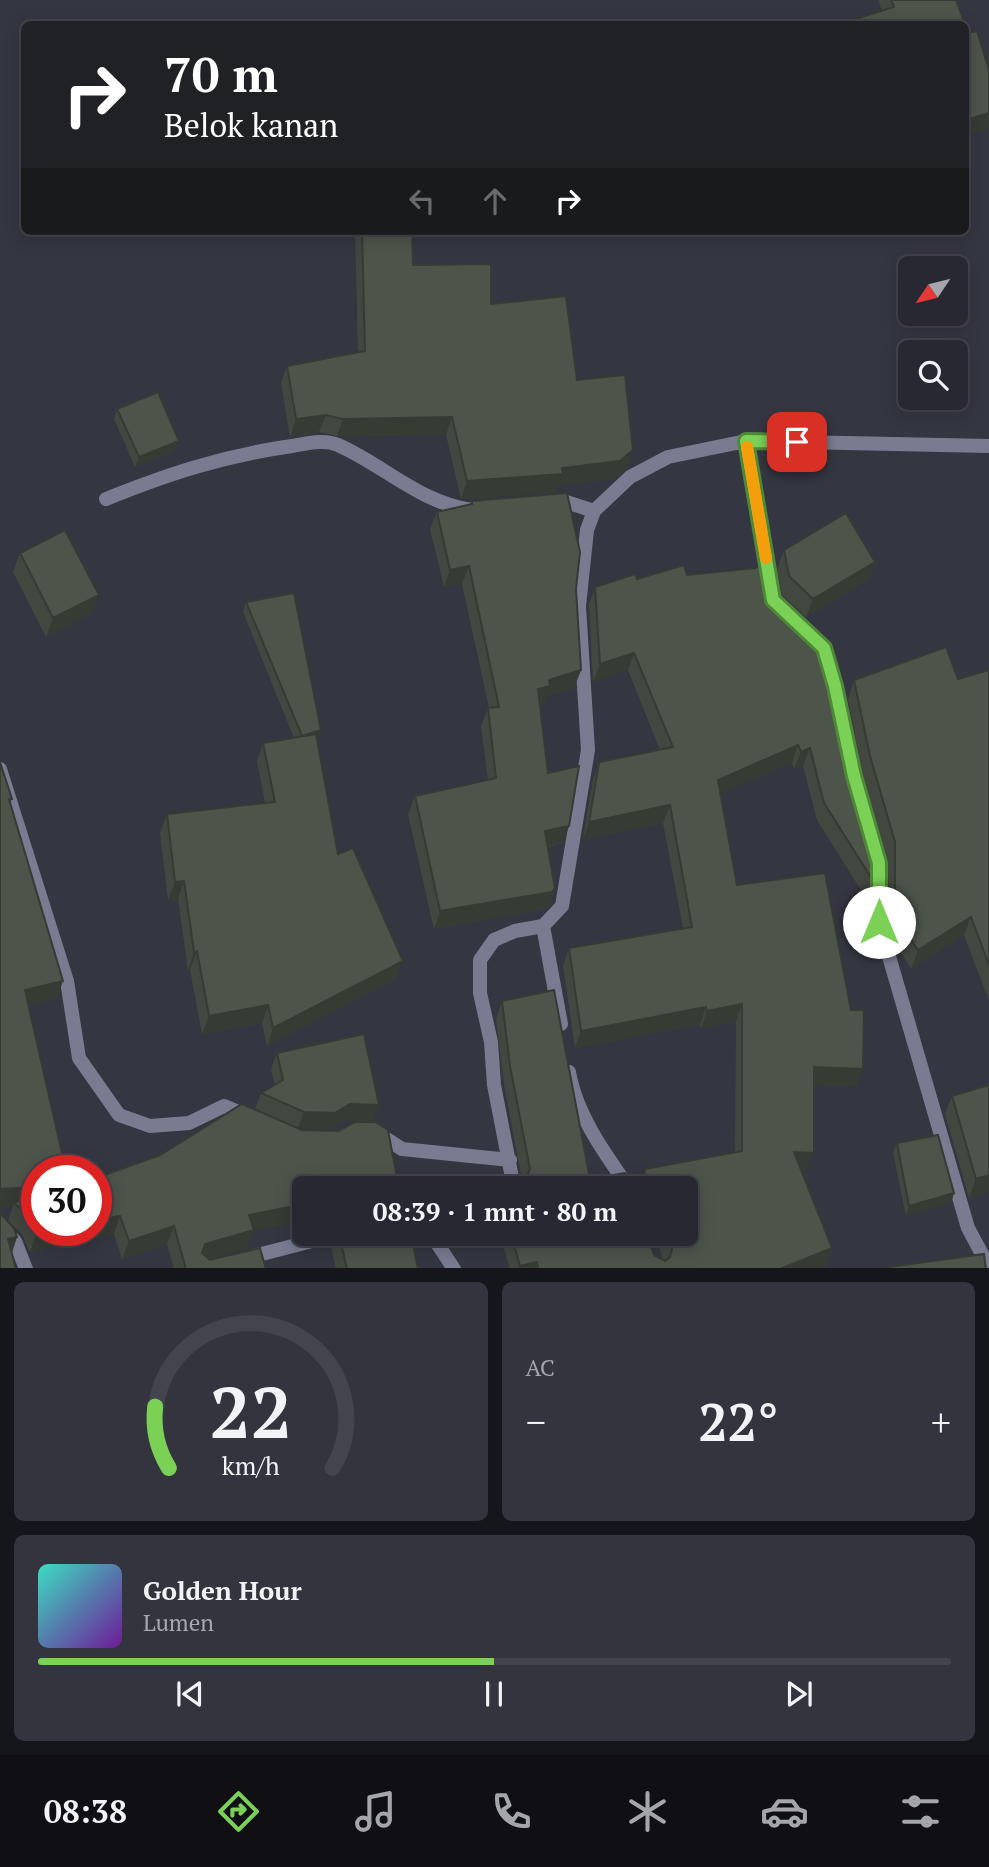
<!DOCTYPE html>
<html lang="id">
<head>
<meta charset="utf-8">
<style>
	body { margin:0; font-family:"PT Serif",serif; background:#33343d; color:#f1f3f6; height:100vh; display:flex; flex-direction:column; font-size:26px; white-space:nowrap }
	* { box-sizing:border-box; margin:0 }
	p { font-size:23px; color:#a4a6ab }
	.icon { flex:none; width:38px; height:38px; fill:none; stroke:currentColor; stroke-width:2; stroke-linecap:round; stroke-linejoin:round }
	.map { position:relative; height:1268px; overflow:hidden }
	.sheet { display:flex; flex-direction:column; gap:14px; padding:14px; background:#15161b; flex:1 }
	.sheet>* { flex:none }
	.top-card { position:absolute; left:21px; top:21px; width:948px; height:214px; border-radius:10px; box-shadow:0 4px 18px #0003,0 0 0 2px #43444d; background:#202124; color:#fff; overflow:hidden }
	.needle { width:46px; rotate:235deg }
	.controls { position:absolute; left:898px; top:256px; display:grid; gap:14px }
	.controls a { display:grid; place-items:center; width:70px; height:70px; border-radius:10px; background:#272831; box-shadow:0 4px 18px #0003,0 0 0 2px #43444d; font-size:35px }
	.speed { position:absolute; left:21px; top:1155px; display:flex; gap:14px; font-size:35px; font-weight:700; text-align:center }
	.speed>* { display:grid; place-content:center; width:91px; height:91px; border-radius:50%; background:#272831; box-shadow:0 4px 18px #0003,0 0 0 2px #43444d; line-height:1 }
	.speed .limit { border:10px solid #d22; background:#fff; color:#111 }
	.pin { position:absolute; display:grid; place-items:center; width:60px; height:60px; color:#fff; margin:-30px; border-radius:14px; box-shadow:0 4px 10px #0006 }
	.me { position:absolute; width:77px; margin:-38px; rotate:0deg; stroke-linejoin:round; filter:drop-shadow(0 0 5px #0008) }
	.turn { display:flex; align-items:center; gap:24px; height:147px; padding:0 28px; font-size:32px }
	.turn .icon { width:91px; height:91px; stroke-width:2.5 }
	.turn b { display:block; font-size:49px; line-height:60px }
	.lanes { display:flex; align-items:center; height:66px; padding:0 28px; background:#0003; justify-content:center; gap:35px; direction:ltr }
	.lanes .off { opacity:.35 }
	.big { font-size:52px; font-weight:700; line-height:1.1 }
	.sheet .widget { flex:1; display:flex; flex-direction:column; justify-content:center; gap:10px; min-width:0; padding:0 24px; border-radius:10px; background:#33343d }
	.sheet .dial { align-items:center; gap:0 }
	.dial svg { height:182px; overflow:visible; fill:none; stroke:#43444d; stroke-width:7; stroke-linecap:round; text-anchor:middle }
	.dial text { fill:#f1f3f6; stroke:none }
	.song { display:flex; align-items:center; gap:21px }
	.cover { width:84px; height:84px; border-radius:10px; background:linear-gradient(135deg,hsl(170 70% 55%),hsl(280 70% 35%)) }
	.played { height:7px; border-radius:4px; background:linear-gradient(90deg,#7ad156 50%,#43444d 50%) }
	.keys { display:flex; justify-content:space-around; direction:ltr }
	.heat { display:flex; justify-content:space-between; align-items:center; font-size:38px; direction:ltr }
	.sheet .tiles { flex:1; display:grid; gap:14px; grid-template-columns:1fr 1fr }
	.widget:last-child { grid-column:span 2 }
	.trip { position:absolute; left:292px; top:1176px; width:406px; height:70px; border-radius:10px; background:#272831; box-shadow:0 4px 18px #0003,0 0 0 2px #43444d; font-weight:700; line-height:70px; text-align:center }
	.dock { display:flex; height:112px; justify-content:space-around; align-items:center; background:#101014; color:#a4a6ab }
	.dock .icon { width:49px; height:49px }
	.dock .on { color:#7ad156 }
	.dock b { font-size:32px; color:#f1f3f6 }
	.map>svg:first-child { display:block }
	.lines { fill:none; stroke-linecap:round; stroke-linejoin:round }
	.street { stroke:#797c91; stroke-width:14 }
	.wall { fill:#424840 }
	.shaded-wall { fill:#363b34 }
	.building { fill:#4d544a; stroke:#363b34; stroke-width:2 }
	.route-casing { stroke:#4f8838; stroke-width:18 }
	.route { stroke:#7ad156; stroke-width:12 }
	.slow { stroke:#f59e0b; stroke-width:12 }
</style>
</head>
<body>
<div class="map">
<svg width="989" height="1269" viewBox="0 0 989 1269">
	<rect width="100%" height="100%" fill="#343641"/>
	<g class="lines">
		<path class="street" d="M746,441l24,144
			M106,499c62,-25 114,-42 179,-52 17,-2 37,-9 53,-2 44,19 84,59 134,65
			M551,502l12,-1 31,10
			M827,660l28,119
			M0,769l67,212 12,77 40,57 31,11 39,-3 35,-17 26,11
			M871,836l8,27v59l89,306 21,39
			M543,926l18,98
			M569,1072c7,42 36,82 60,116
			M377,1133l25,16 108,11
			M514,1188l-20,-103 -3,-43 -11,-49v-33l14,-20 21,-9 28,-5 19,-20 26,-156 -9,-144 8,-76 7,-19 36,-34 38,-20 78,-16 243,5
			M0,1227l15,14 11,28
			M431,1234l23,35
			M246,1258l93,-24"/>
	</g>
	<path class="wall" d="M878,0h78l-74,11z
		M355,231h57l1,34 78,39 86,76 56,70 -6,18 -13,11 -55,6 -3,7 -95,7 -15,-64 -109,1 -18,-4 -29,5 -9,-54 6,-17 71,-14z
		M117,409l58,42 -40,16 -21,-48z
		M472,501l104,88 5,81 -7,18 -27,8 -3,8 -4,1 8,68 21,53 -6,17 -15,4 7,41 -6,18 -4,3 -111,20 -26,-115 7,-18 73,-16 -7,-54 7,-18h1l-27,-124 -18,3 -14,-58 7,-17 33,-8z
		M784,550l91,12 -7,18 -62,37 -24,-22 -5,-26z
		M20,553l72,60 -46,24 -33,-65z
		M687,575l85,14 104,296 -7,18 -52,-83 -14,-54 -9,3 -2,-6 -72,30 17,92 126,184 -7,17 -42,-1 -7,85h-6l31,78 -6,18 -7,3h-309l-10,-35h147l7,21 9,5 -8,-26h31v-46h-164l1,-2 -19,-102 -8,-65 6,-18 88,178 47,1 5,-4 3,-7 90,-17 1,-130 -35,6 -1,-3 -125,23 -12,-82 6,-18 114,-20 -20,-105 -80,16 10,-59 6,-18 61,-12 -32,-80 -35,12 -4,-78 6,-17 42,-8z
		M246,602l75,128 -4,10 21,114 58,125 -129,67 -5,-23 -60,11 -12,-64h-2l-10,-71 -10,1 -8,-67 7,-19 98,-11 -8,-41 6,-19 31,-5 -51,-126z
		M989,670v331l-25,-66 -53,34 -15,-25 -7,-23 -1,-60 -25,-86 -15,-76 6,-19 104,-1z
		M0,762l12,37 -2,4 47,196 -29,6 9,225 123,-75 95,-46 6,-16 14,-8 -4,-16 6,-16 96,68 -29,-1 -15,9 -30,-1 5,60 -50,43 -7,17 -39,11 2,1 56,9h-92l-7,-25 -45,15 -8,-25 -84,18 -8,-18 -14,-13 5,-15 -13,1z
		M952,1096l37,96 -20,6 -24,-84z
		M897,1143l57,50 -3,10 -45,13 -13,-63z
		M336,1234h75l7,35h-82l-5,-23z"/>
	<path class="shaded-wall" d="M989,113v16l-23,7v-16z
		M326,415l-7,17 -29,5 6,-18z
		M452,417l-6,18 -109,1 6,-17z
		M179,441l-4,10 -40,16 4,-10z
		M633,450l-6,18 -13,11 -55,6 -3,7 -95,7 6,-18 95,-13z
		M875,562l-7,18 -62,37 7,-18z
		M469,566l-7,18 -18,3 6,-17z
		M99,595l-7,18 -46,24 7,-19z
		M634,653l-6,17 -35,12 7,-18z
		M581,670l-7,18 -27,8 -3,8 -12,3 6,-18 11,-9z
		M321,730l-4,10 -15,-4z
		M798,745l-6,18 -81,34 7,-17z
		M810,748l-7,18 -9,3 7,-17z
		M670,805l-7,18 -80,16 6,-17z
		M569,826l-6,17 -25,5 7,-17z
		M184,881l-6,18 -10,1 7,-18z
		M555,888l-6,18 -4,3 -111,20 6,-18z
		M971,917l-7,18 -53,34 7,-19z
		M197,951l-7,19h-2l6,-18z
		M403,961l-7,18 -129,67 6,-18z
		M63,981l-6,18 -39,9 7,-18z
		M742,1004l-6,18 -35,6 6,-17z
		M268,1005l-6,18 -60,11 7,-18z
		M706,1007l-6,18 -125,23 6,-17z
		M814,1067l49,2 -7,17 -48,-1z
		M350,1104l29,1 -6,16 -29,-1 -15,9 -31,-1 6,-16z
		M794,1152l20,1 -7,17h-19z
		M989,1175v17l-20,6 7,-19z
		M37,1187v18l-23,-2 -1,3 -13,1v-18z
		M954,1193l-3,10 -45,13 3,-10z
		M304,1204v17l-50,10 -7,17 -48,14 6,-18 44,-29z
		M120,1216l-6,18 -84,18 6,-18 18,-4h42v-9z
		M174,1226l-7,18 -45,15 7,-18z
		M17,1237l-6,19 -3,-17z
		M832,1248l-6,18 -7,3h-39z
		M537,1262l-2,7h-16l1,-3z"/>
	<path class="building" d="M891,0h65l9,24h-125l54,-17z
		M966,27l2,6 9,-2 12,39v43l-23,7z
		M362,231h50l1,34 78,-1v40l75,-8 11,84 48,-5 8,75 -13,11 -58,7 1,6 -96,7 -15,-64 -109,2 -17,-4 -30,4 -9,-53 78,-15z
		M158,392l21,49 -40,16 -22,-48z
		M567,493l13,59 -4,37 5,81 -32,10 1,6 -12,3 10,84 31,-7 -10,60 -24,5 10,57 -3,4 -112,19 -25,-115 81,-18 -8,-70 11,-1 -30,-141 -19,4 -13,-58 35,-8v-3z
		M846,513l29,49 -62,37 -24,-23 -5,-26z
		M65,530l34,65 -46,23 -33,-65z
		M766,562l6,27 42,40 13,26 24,107 25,85v38l-52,-82 -14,-55 -9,4 -3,-7 -80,35 19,105 88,-12 26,137h13l-1,59 -49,-2v86l-20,-1 38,96 -52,21h-242l-1,-7 -17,4 -9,-32h136l7,21 11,6 5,-4 2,-8 -5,-15h19v-46h-158l-2,-10 4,-9 -20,-103 -8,-65 52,-11 36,189 35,-6 12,7 7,-5 1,-6 97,-18v-147l-35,7 -1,-4 -125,24 -12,-83 123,-21 -22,-122 -81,17 10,-60 74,-15 -39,-94 -34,11 -5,-77 40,-13 2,5 47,-14 3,10 68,-7z
		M294,593l27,137 -19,6 -56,-134z
		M946,647l12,32 31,-9v295l-18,-48 -53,33 -16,-24 -7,-24v-60l-25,-86 -16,-76z
		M316,734l22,120 15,-6 50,113 -130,67 -5,-23 -59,11 -12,-65 -3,1 -10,-71 -9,1 -8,-68 108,-12 -12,-59z
		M0,762l12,37h-3l54,182 -38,9 41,181h-29v16l-37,2z
		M364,1034l15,71 -29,-1 -15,9 -31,-1 -43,-19 22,-13 -6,-27z
		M989,1085v90l-13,4 -24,-83z
		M242,1104l60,26 36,1 17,-9h20l13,8 11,58h-95v16l-55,11 5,15 -49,14 -3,9 8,7 50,-12 6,21h-80l-12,-43 -45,15 -9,-25 -24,5v-43l64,-23z
		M938,1135l16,58 -45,13 -12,-63z
		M37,1192v38h17l-18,4 -7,-18 -15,-13z
		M0,1213l14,15 3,9 -9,2 8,30h-16z
		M339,1234h72l7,35h-71z
		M984,1254l2,15h-97v-2z"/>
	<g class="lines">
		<g class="route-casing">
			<path id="route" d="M797,442l-51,-1 27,159 51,48 11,38 19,90 25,87v59"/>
		</g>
		<use href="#route" class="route"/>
		<path class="slow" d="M747,447l19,111"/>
	</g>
</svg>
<div class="controls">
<a><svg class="needle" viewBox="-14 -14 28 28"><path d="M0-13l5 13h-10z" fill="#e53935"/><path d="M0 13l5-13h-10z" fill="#a4a6ab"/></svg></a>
<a><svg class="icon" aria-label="search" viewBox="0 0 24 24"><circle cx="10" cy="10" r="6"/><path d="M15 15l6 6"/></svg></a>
</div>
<div class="speed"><div class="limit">30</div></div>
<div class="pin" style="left:797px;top:442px;background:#d93025"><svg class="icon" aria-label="arrive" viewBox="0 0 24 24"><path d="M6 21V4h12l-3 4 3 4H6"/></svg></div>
<svg class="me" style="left:879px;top:922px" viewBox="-20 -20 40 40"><circle r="19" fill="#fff"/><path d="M0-13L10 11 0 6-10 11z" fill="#7ad156"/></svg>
<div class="trip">08:39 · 1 mnt · 80 m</div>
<div class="top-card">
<div class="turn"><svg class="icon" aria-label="right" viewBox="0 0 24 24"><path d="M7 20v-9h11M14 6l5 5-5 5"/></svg><div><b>70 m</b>Belok kanan</div></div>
<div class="lanes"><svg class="icon off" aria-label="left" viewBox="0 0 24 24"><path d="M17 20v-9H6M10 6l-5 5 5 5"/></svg><svg class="icon off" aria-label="ahead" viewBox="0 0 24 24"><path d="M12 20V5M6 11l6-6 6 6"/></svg><svg class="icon" aria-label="right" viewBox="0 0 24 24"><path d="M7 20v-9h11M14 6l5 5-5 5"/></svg></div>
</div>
</div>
<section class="sheet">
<div class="tiles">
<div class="widget dial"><svg viewBox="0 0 100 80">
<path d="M14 69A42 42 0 1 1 86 69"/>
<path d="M14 69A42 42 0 0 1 8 42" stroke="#7ad156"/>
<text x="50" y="56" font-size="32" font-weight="700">22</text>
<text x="50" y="72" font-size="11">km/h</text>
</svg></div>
<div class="widget"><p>AC</p>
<div class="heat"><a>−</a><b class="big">22°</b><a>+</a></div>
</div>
<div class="widget">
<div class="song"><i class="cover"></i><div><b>Golden Hour</b><p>Lumen</p></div></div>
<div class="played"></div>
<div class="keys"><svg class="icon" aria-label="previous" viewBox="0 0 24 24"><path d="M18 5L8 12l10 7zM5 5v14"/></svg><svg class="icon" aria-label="pause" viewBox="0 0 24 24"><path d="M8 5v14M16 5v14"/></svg><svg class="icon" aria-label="next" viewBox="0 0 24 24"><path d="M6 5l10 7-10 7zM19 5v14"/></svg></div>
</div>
</div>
</section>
<nav class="dock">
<b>08:38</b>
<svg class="icon on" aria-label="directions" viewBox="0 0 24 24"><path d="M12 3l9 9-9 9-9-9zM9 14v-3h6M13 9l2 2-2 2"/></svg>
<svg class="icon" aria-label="music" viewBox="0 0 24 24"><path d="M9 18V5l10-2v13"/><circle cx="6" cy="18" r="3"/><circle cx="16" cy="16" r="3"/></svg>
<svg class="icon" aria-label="phone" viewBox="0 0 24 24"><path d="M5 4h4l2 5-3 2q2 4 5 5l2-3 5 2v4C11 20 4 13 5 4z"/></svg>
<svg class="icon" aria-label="climate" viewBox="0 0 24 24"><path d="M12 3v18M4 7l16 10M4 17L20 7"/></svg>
<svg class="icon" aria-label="car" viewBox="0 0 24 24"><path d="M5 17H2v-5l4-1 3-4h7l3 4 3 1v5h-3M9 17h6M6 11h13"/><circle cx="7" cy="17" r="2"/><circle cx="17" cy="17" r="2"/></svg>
<svg class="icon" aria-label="filters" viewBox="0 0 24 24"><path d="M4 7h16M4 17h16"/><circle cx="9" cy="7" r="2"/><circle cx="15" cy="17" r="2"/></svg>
</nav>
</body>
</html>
